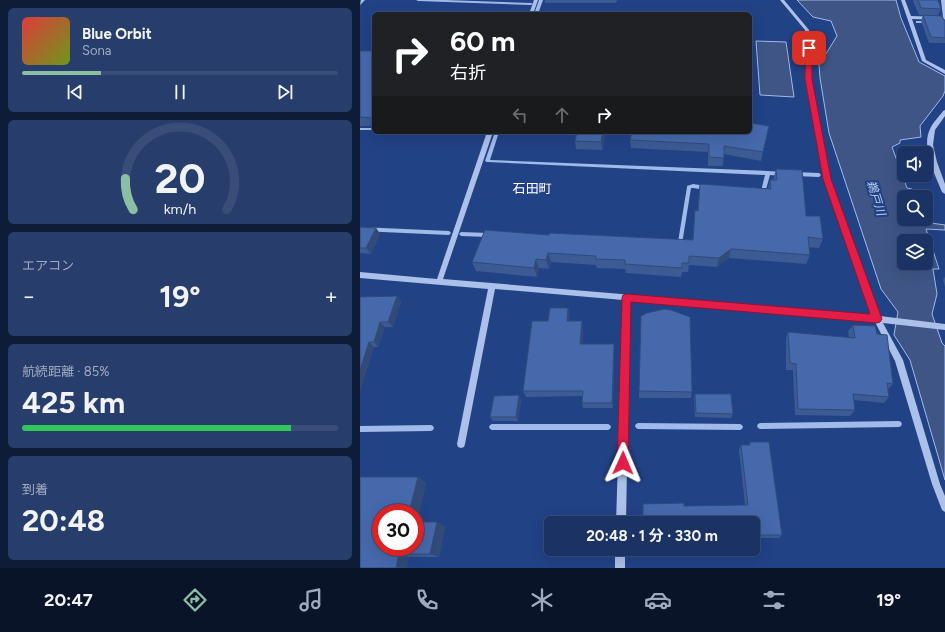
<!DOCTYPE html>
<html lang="ja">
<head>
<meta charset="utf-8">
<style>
	body { margin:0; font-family:Figtree,"Noto Sans JP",sans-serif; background:#273e6d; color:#f1f3f6; height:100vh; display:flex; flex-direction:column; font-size:15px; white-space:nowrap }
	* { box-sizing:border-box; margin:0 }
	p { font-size:13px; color:#9faabf }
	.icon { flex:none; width:22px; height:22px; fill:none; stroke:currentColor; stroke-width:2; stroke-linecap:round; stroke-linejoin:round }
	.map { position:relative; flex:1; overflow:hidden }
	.drawer { display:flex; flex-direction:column; gap:8px; padding:8px; background:#0e1c37; width:360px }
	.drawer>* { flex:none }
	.banner { position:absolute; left:12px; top:12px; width:380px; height:122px; border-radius:6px; box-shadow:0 4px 16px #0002,0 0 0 1px #384d78; background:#202124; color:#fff; overflow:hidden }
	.buttons { position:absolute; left:537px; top:146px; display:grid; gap:8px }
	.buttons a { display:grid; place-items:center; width:36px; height:36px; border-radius:6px; background:#1a3264; box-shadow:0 4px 16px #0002,0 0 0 1px #384d78; font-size:20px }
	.speed { position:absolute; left:12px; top:504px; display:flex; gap:8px; font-size:20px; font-weight:700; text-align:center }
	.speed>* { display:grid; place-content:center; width:52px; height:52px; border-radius:50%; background:#1a3264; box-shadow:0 4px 16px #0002,0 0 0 1px #384d78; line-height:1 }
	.speed .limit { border:6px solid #d22; background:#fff; color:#111 }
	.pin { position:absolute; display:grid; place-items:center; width:34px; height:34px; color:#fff; margin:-17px; border-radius:8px; box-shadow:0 2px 6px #0006 }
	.me { position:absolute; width:44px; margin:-22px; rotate:1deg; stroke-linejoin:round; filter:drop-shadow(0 0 3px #0008) }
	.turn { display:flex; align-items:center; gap:14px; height:84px; padding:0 12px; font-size:18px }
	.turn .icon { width:52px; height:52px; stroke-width:2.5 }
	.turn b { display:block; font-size:28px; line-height:34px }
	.lanes { display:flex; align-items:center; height:38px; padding:0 12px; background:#0003; justify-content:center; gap:20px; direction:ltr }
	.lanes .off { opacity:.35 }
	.big { font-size:30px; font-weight:700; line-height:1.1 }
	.drawer .card { flex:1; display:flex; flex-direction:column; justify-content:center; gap:6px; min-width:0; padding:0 14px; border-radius:6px; background:#273e6d }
	.drawer .dial { align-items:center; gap:0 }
	.dial svg { height:104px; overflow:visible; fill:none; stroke:#384d78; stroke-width:7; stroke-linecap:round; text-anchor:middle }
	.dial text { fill:#f1f3f6; stroke:none }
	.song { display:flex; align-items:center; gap:12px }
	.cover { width:48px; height:48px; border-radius:6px; background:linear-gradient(135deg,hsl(0 70% 55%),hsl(80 70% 35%)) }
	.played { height:4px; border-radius:2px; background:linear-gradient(90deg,#8abfa5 25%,#384d78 25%) }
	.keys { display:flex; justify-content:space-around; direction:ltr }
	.heat { display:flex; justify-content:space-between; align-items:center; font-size:22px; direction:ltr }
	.charge { height:6px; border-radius:3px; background:linear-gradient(90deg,#34c759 85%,#384d78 0) }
	.trip { position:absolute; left:184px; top:516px; width:216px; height:40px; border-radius:6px; background:#1a3264; box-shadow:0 4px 16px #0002,0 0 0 1px #384d78; font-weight:700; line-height:40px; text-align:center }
	.menu { display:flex; height:64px; justify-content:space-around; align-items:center; background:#0a1428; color:#9faabf }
	.menu .icon { width:28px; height:28px }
	.menu .on { color:#8abfa5 }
	.menu b { font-size:18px; color:#f1f3f6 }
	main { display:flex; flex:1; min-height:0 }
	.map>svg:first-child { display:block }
	.water { fill:#3e5586; stroke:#a0baea; fill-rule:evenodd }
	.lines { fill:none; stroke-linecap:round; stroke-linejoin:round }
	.stream { fill:#a0baea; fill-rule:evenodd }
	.minor { fill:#acc1e9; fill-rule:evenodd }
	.wall { fill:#3c5a94 }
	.shaded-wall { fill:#314a78 }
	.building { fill:#4669ac; stroke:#314a78 }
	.route { fill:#e11d48; stroke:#92132f }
	.labels { text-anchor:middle; stroke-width:4; stroke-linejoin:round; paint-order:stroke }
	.water-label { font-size:12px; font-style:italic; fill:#b7cbf0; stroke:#224286 }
	.quarter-label { font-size:13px; fill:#fff; stroke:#224286 }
</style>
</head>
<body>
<main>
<section class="drawer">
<div class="card">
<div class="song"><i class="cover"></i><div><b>Blue Orbit</b><p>Sona</p></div></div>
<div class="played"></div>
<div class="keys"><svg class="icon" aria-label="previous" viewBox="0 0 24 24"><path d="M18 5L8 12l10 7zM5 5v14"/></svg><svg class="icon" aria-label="pause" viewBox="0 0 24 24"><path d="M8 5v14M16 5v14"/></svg><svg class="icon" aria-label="next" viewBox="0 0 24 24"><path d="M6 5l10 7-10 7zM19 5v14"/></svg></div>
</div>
<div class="card dial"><svg viewBox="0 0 100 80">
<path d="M14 69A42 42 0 1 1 86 69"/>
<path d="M14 69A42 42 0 0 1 8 45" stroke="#8abfa5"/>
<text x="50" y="56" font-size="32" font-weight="700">20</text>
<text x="50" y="72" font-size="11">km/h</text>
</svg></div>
<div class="card"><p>エアコン</p>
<div class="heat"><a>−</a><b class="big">19°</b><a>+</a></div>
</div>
<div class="card"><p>航続距離 · 85%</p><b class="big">425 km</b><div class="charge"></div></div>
<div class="card"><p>到着</p><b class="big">20:48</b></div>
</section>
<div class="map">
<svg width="585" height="568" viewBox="0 0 585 568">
	<rect width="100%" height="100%" fill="#224286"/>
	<path class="water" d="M437,0h99l5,18 18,44 26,14v15l-2,5 -23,30 1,11 -21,3v3l-8,4 15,41 5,1 3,8h-11v22h19l1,3 21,3v5l-19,-1 13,40h-6l4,25 -5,20 10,29 3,3v134l-35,-120 -16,-25 4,-23 -17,-23 -52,-156 -9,-55 -1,-13 18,-29 -6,-15 -18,-4zM544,241h22v22h-22z
		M396,41l30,1 8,55 -34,-2z"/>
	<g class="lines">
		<path class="stream" d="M56,0h29l86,3 2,1 -2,1 -113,-4z
			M179,0h4l-5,14h-4z
			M556,21h12l2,1 -2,1h-12z
			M0,128h14v2h-14z
			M91,132h35l1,1 -2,1 -32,-1z
			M135,132h4l-9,28 278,11 13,1 2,2 -2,2 -11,-1 -5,18v1l-4,1 -2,-2 2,-2 4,-16 -278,-13 -2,-1z
			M435,172l24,1 2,2 -2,2 -24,-1 -2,-2z
			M333,184l13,2 2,2 -2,2 -13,-2h-2l-9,56v1l-4,1 -2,-2 2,-2 9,-55v-1z
			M0,227l89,4 2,2 -2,2 -89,-4z
			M101,232l27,1 2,2 -2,2 -27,-1 -2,-2z
			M539,421l2,1 1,2 -1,2 -2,1 -139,2 -2,-1 -1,-2 1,-2 2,-1z
			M278,423l102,1 2,1 1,2 -1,2 -2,1 -102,-1 -2,-1 -1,-2 1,-2z
			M132,424h116l2,1 1,2 -1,2 -2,1h-116l-2,-1 -1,-2 1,-2z
			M71,425l2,1 1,2 -1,2 -2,1 -71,1v-6z"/>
		<path class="minor" d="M1,0h4l-5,5z
			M174,0h4l-5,14h-4z
			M420,0h4l25,30 2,49 19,100 50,137 65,8v6l-62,-7 20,37 37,124 5,12v16l-3,-2 -10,-26 -37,-123 -20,-39 -245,-21 -4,222h-10l7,-223 -128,-11 -30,155 -1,3 -3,1 -3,-1 -1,-3 31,-155 -128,-11v-6l77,7 50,-147h6l-50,147 429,36 -48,-136 -19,-100v-49z
			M541,0h4l6,16 32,1 -2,-17h4v20l-33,-1 14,41 19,10v4l-23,-13z
			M585,110v6l-10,14 -2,15 4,17 8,22v10l-3,-2c-7,-17 -21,-45 -12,-63 3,-7 9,-12 13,-18z
			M255,549h10v19h-10z"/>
	</g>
	<path class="wall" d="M185,0h72l-1,3h-71z
		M554,0h24l3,9 -3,6h-19l-6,-14z
		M563,15l22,5v23h-16l-8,-22z
		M0,51h14v75h-14z
		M409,126l-8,35 -37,-7 -1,12h-15v-14l-77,-4 -1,-8z
		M246,132l-4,18 -26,-1 -1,-8z
		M416,169l30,47 17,23 -4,9 -10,-1 1,8 -4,9 -77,-6 -12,9 -28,-2 -1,7h-6l-1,5 -55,-4 -1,-4 -28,-1 -1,-3 -45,-3 -2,7 -10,-1 -2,9 -61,-6 -4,-9 77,-27 144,5 5,-29 2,-27 68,5 2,-9h3z
		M0,227l16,1 4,6 -9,20 -11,-1z
		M585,277v10l-2,-8z
		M37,296l4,6 -8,25h-8l-7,20h-4l-14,43v-93z
		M208,308l2,6 -1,7 14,6 -1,17h32v6l-1,58h-30l-1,-5v-7l-56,1 -3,-6 25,-70z
		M493,325l24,9 16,50 -5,5 1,8 -5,6 -30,-3 1,10 -5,6 -55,-1 -2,-45h-7v-32l2,-6 61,6 -1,-7z
		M279,391l53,1 -1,6h-52z
		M335,394l38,20 -2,4 -36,-1 -1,-19z
		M161,400l-3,21h-25l-3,-4z
		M390,442l32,93 -3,3h-26v-15l-8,-18 -6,-55 2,-5h8z
		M58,477l8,6 -9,39h20l8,5 -6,30h-30l-49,11z"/>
	<path class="shaded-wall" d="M243,132h3l-4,18 -1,-8z
		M16,228l4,6 -9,20 -5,-6z
		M371,249l-2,9 -12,9 2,-9z
		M188,253l3,9 -2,7 -3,-9z
		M176,259l3,9 -2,9 -3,-9z
		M37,296l4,6 -8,25 -5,-5z
		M208,308l2,6 -1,13 -2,-6z
		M222,321l1,6 -1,23 -2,-6z
		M20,322l5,5 -7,20 -4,-5z
		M9,342l5,5 -14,43v-20z
		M254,344v6l-1,58 -1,-5z
		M159,395l2,5 -3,21 -2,-4z
		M58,477l8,6 -10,43h-1v-13h-6z
		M77,522l8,5 -6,30 -9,-3z
		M39,554l10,3 -2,11h-11z"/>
	<path class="building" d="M558,0h20l3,9 -20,-1z
		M563,15l19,1 2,4h1v18l-14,-1z
		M0,51h14v67l-14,-1z
		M390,123l19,3 -6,26 -39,-6v12l-15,-1v-13l-79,-4 2,-8h118z
		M217,132h26l-2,10 -26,-1z
		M416,169l26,1 4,46h14l3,23 -15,-2 2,18 -79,-6 -12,9 -30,-2v7h-7v5l-57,-4v-4l-30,-1 1,-3 -48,-3 -2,7 -10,-1 -2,9 -62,-6 13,-32 64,5 1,-2 143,7 2,-30 3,1 2,-27 71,5 -1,-9h7z
		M0,227l16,1 -10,20h-6z
		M37,296l-9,26h-8l-6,20h-5l-9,28v-73z
		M190,308h18l-1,13h15l-2,23h34l-2,59h-30l1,-12h-60l9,-70h16z
		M304,309l7,1 19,7 2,75 -53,-1 2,-75 6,-3z
		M493,325l22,1 2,8 10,1 6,49 -6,-1 2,14 -36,-3 2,16 -57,-1 -2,-45 -6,-1 -2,-31 67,6z
		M335,394h36l2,20 -37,-1z
		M159,395l-3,22h-26l4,-21z
		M390,442h19l13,93h-29v-12h-110v-19l41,-1v3l64,-1 -7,-60h9z
		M0,477h58l-9,36h-28v34h34v-25h22l-7,32h-31l-3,14h-36z"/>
	<path class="route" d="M449,46l3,2v31l19,100 51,140 -2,3 -3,1 -246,-21 -3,161 -1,4 -4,1 -4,-1 -2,-4 5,-165 1,-3 4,-1 243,20 -47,-135 -18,-100 1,-31z"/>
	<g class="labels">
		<g class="water-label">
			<text transform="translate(516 198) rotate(72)" y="4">鵜戸川</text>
		</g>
		<g class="quarter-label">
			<text x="172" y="193">石田町</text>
		</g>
	</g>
</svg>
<div class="buttons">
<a><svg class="icon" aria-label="sound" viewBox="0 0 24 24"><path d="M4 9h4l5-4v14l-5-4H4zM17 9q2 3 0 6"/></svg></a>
<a><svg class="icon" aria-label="search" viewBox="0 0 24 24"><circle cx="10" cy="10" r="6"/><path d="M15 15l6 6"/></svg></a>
<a><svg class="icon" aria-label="layers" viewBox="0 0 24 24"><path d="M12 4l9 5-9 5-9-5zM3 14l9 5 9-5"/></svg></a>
</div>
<div class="speed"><div class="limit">30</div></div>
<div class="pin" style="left:449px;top:48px;background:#d93025"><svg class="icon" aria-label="arrive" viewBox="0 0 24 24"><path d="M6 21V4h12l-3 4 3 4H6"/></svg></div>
<svg class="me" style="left:263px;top:463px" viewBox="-20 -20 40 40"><path d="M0-17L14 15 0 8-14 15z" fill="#e11d48" stroke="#fff" stroke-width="4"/></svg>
<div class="trip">20:48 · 1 分 · 330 m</div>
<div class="banner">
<div class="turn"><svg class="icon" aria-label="right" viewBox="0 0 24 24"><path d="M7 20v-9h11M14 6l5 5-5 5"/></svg><div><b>60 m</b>右折</div></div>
<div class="lanes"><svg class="icon off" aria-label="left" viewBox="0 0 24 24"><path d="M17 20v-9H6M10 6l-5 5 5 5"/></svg><svg class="icon off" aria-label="ahead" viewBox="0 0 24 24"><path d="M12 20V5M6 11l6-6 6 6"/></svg><svg class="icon" aria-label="right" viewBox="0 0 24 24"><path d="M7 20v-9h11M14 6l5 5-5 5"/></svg></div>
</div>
</div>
</main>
<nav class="menu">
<b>20:47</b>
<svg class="icon on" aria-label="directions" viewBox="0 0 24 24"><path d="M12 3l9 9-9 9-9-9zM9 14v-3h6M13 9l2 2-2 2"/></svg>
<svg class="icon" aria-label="music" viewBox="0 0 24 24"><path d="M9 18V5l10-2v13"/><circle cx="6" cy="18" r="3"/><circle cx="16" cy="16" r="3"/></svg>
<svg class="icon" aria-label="phone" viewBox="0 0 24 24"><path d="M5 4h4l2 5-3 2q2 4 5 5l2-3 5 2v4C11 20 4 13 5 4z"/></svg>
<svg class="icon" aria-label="climate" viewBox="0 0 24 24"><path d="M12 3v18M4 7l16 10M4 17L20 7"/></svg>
<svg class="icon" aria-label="car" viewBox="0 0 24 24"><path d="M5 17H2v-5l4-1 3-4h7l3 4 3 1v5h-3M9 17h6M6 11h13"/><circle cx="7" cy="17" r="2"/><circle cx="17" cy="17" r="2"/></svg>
<svg class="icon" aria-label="filters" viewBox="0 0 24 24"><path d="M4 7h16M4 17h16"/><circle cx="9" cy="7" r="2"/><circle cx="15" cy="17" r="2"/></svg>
<b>19°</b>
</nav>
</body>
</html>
